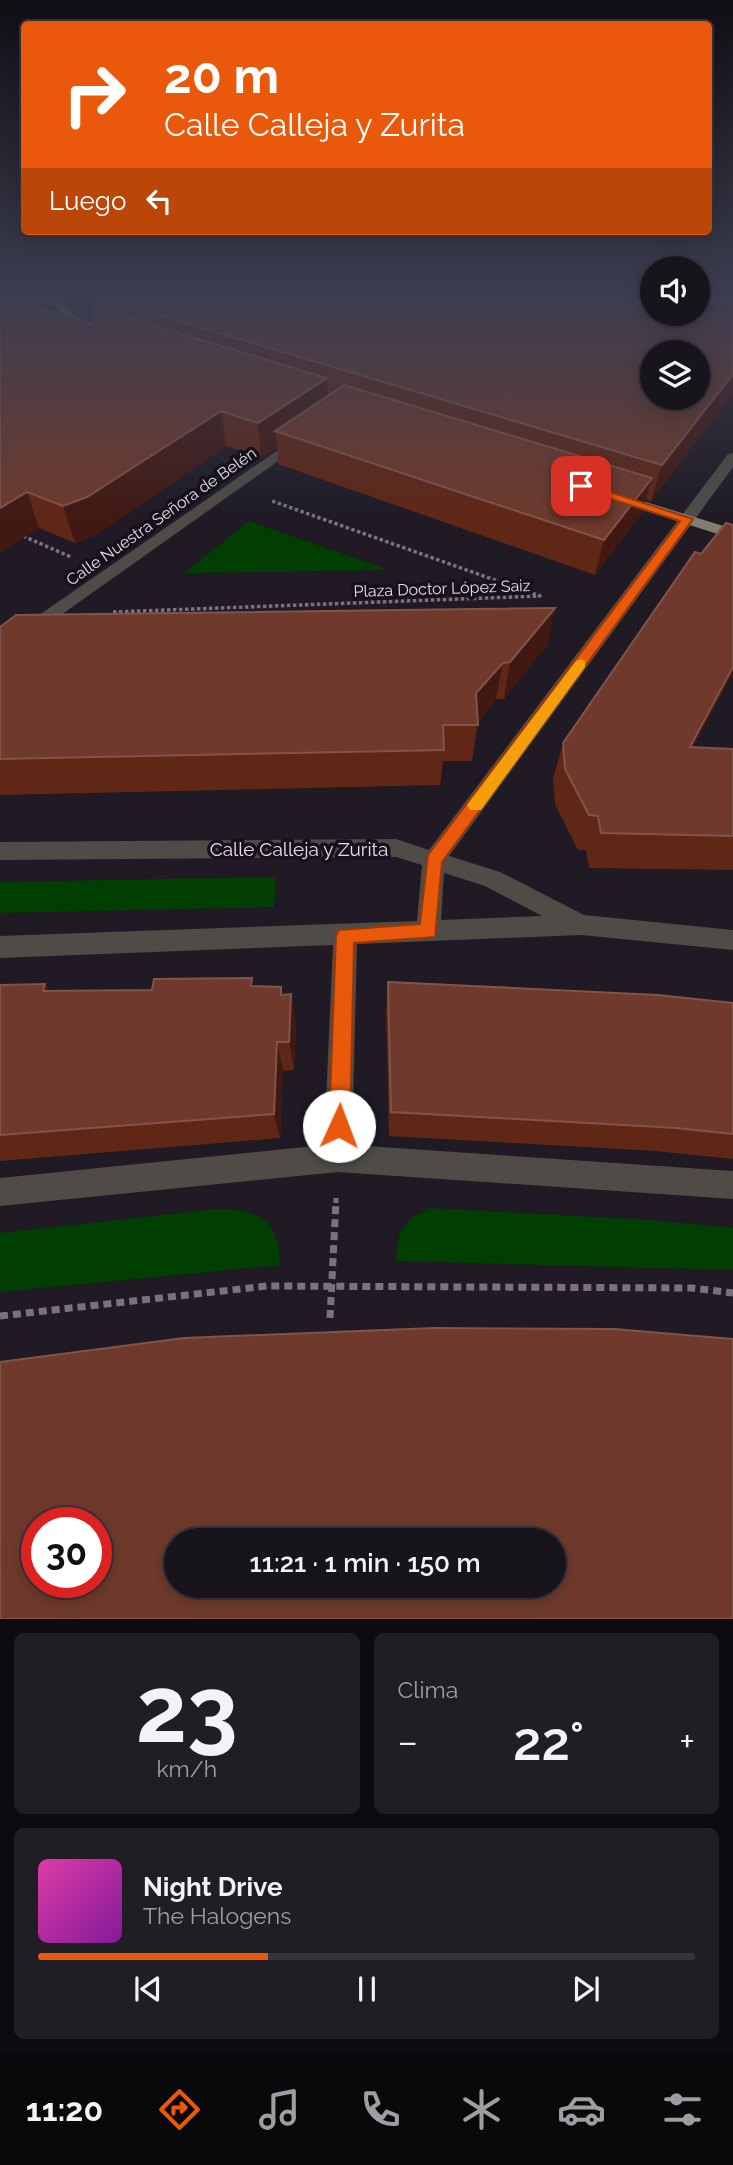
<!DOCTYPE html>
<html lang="es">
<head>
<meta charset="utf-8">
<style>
	body { margin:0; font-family:Raleway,sans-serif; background:#201d24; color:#f1f3f6; height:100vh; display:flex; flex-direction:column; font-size:26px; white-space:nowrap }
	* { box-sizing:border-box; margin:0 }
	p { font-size:23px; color:#9e9ea3 }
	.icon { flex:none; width:38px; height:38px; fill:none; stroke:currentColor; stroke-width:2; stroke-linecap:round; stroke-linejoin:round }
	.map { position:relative; height:1619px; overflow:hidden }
	.drawer { display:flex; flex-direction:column; gap:14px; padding:14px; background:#0d0b0f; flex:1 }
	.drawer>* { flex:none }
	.guide { position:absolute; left:21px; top:21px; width:691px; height:214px; border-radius:7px; box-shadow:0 4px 18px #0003,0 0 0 2px #36333a; background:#ea580c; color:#fff; overflow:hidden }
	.controls { position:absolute; left:640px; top:256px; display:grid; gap:14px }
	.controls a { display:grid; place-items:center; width:70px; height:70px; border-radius:50%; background:#17141b; box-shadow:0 4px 18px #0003,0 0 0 2px #36333a; font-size:35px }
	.speed { position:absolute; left:21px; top:1507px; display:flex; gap:14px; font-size:35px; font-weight:700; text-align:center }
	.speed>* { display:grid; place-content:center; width:91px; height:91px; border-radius:50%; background:#17141b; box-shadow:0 4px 18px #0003,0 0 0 2px #36333a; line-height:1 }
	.speed .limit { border:10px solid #d22; background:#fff; color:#111 }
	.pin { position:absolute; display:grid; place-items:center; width:60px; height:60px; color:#fff; margin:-30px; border-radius:14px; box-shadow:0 4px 10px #0006 }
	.me { position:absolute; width:77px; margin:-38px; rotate:2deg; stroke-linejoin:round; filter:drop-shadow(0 0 5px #0008) }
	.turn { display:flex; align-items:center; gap:24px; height:147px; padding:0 28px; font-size:32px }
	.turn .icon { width:91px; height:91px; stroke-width:2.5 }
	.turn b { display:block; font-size:49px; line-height:60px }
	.then { display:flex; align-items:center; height:66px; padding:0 28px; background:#0003; gap:14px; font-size:26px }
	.big { font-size:52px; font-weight:600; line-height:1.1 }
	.drawer .tile { flex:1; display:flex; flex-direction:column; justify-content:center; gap:10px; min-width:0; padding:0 24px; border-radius:10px; background:#201d24 }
	.drawer .dial { align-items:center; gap:0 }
	.dial b { font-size:91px; line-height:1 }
	.song { display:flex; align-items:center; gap:21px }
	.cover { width:84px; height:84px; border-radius:10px; background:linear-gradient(135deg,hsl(320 70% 55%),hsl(290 70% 35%)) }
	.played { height:7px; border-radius:4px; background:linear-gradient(90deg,#ea580c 35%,#36333a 35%) }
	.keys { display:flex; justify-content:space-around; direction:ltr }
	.heat { display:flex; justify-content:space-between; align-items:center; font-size:38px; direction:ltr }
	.drawer .tiles { flex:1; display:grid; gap:14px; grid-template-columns:1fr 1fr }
	.tile:last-child { grid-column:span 2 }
	.trip { position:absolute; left:164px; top:1528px; width:402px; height:70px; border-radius:35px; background:#17141b; box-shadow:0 4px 18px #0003,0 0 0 2px #36333a; font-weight:600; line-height:70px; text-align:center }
	.tab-bar { display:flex; height:112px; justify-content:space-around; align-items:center; background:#09080b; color:#9e9ea3 }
	.tab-bar .icon { width:49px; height:49px }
	.tab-bar .current { color:#ea580c }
	.tab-bar b { font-size:32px; color:#f1f3f6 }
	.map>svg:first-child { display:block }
	.green { fill:#013e02 }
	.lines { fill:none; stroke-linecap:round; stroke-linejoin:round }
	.path-far2 { stroke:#78737d; stroke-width:3.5; stroke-dasharray:3.5 2.5; stroke-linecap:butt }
	.path-far1 { stroke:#78737d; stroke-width:5; stroke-dasharray:6 4.5; stroke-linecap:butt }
	.path { stroke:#78737d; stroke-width:7; stroke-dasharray:8 5; stroke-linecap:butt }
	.minor { fill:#4f4c47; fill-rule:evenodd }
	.major { fill:#817d71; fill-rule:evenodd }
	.wall { fill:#612716 }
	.shaded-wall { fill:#411912 }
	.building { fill:#6f3a2c; stroke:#815449; stroke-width:2; fill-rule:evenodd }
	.route { fill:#ea580c; stroke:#983908; stroke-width:2 }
	.slow { fill:#f59e0b }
	.labels { text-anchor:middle; stroke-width:7; stroke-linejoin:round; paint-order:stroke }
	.far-street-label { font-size:16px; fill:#e2dee6; stroke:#16111a }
	.street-label { font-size:19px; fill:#e2dee6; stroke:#16111a }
</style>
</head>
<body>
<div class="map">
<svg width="733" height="1619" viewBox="0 0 733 1619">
	<rect width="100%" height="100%" fill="#1f1a24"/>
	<path class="green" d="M249,521l140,49 -205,3z
		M276,877l-2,30 -274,6v-31z
		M429,1208l221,12 83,8v42l-337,-9c2,-32 5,-38 33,-53z
		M217,1209c43,0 62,11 63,56l-280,27v-59z"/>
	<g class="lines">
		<path class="path-far2" d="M23,536l48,21
			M113,612l427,-16 -268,-95"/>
		<path class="path-far1" d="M336,1203v-5"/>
		<path class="path" d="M0,1316l267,-30 425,2 41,5
			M330,1318l6,-117"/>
		<path class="minor" d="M634,295h10l-4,37 -6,3 -6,-3z
			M300,435l5,1v6l-299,212 -6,2v-14z
			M733,453v14l-284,389 51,16 84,43 149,15v20l-152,-15 -224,9 -5,201 381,26v28l-395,-27 -338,34v-28l324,-33 9,-200 -333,13v-22l417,-15 5,-56 -26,-8 -396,3v-18l396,-3 33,11 299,-396zM444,873l41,13 57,30 -101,4z"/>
		<path class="major" d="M55,295h15l-9,4 11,15 27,15v4c-19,2 -37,-17 -47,-31l-52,7v-6l36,-3z
			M617,493l116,36v10l-121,-39 -2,-3 2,-3z"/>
	</g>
	<path class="wall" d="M98,295h535l-2,10 14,2 1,-12h7v18h45v-18h35v98l-82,108 -5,-2 -4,14 -47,62 -317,-111 -1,-16 -16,10 -35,-12 -128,88 -23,9 -36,-15 -39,25 92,-229 9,-14 -3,-13z
		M733,525v147l-40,75 40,2v121l-144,-2 -3,-18h-8l-23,-46 -2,-25 10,-36 138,-189z
		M555,608l-8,37 -43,54h-8l-18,23 -6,39h-29l-3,24 -440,10v-168z
		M388,982l345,21v156l-77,-8 -267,-15 -3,-124z
		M45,984l5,7 102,-1 102,-3 28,8 9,-1 5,31 -2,45 -11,1 -3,67 -280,23v-176z"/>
	<path class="shaded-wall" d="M733,374v19l-82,108 11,-36z
		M327,378l1,34 -53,19 2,17 -16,10 -3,-35z
		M221,411l5,35 -128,88 -23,9 -12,-37z
		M652,478l-10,35 -47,62 9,-35z
		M27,492l12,36 -39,25v-45z
		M555,608l-8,37 -43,54 6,-37z
		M503,663l-7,36 -21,26 1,-32z
		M733,667v5l-59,110 16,-35z
		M45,984l21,30 -23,-23z
		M291,994l5,31 -2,45 -5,-28z
		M277,1042l6,29 -3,67 -6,-24z"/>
	<path class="building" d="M98,295h424l131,12v6h45v-1l35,3v59l-71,91 -564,-168zM653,352h45v45h-45z
		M698,295h35v9l-35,-3z
		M0,296l92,28 3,-16 232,70 -69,45 -37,-12 -134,86 -24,9 -36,-14 -27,16z
		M344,385l308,93 -48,62 -329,-109z
		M726,523l7,2v142l-43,80 43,2v87l-132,-3 -3,-17 -9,-1 -24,-46 -2,-26 132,-191 6,2z
		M555,608l-45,54 -7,1 -27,30 2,32h-35l1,25 -444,9v-132l16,-12z
		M252,978l-1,8 30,1v8l10,-1 -2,48h-12l-3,72 -274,21v-150l45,-1 -2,7 109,-1 2,-11z
		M388,982l270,13 75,8v131l-57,-6 -285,-16z
		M434,1328l180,1 119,10v280h-733v-257l184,-24zM37,1522h59v60h-59zM177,1540h378v46h-378z"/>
	<linearGradient id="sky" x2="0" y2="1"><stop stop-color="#110e14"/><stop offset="0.57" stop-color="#3c3e50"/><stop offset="1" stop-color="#3c3e50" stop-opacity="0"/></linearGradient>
	<rect width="733" height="521" fill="url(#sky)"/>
	<path class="route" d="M577,484h8l108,35 -251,343 -7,75 -81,6 -4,183 -3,8 -8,3 -7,-3 -3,-8 7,-190 3,-6 81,-6 8,-69 252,-334 -103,-33z"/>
	<path class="slow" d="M581,659l4,2v6l-104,143h-11l-3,-5 3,-4 106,-140z"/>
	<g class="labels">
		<g class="far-street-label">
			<text transform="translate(161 516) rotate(-35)" y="6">Calle Nuestra Señora de Belén</text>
			<text transform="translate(442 588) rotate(-2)" y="6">Plaza Doctor López Saiz</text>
		</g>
		<g class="street-label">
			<text x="299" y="856">Calle Calleja y Zurita</text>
		</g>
	</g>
</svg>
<div class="controls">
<a><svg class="icon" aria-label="sound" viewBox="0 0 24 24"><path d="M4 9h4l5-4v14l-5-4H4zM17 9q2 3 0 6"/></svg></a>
<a><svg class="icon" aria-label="layers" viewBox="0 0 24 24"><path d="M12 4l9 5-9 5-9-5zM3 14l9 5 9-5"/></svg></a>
</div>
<div class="speed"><div class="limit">30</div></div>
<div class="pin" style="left:581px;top:486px;background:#d93025"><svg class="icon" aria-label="arrive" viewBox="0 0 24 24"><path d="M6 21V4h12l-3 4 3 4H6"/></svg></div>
<svg class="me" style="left:339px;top:1126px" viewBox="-20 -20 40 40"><circle r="19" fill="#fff"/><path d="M0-13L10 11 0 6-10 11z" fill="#ea580c"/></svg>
<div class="trip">11:21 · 1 min · 150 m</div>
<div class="guide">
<div class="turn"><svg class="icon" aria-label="right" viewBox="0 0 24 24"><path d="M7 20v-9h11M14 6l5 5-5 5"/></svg><div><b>20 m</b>Calle Calleja y Zurita</div></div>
<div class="then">Luego<svg class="icon" aria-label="left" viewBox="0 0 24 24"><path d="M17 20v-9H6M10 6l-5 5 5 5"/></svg></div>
</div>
</div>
<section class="drawer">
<div class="tiles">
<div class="tile dial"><b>23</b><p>km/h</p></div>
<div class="tile"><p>Clima</p>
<div class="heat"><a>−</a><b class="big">22°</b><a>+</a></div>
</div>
<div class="tile">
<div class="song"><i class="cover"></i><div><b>Night Drive</b><p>The Halogens</p></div></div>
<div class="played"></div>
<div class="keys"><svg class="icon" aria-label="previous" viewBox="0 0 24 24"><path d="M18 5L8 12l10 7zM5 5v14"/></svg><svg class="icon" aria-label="pause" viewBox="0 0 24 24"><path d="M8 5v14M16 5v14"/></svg><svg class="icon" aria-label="next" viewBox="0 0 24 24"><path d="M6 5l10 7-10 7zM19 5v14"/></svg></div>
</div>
</div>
</section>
<nav class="tab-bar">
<b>11:20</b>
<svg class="icon current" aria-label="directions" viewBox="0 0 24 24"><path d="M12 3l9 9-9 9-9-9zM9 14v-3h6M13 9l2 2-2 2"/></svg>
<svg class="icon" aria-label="music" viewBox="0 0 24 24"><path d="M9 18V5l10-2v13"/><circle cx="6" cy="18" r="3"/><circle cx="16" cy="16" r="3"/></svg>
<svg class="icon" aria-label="phone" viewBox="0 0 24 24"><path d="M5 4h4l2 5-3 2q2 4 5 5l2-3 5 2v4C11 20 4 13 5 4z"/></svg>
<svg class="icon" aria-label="climate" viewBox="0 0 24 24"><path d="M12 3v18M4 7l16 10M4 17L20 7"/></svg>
<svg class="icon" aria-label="car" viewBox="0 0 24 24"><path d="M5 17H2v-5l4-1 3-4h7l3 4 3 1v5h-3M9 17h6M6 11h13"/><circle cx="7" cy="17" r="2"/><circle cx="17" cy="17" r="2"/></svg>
<svg class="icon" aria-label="filters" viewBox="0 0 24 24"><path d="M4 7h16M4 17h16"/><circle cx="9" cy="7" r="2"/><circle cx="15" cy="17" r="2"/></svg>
</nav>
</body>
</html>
